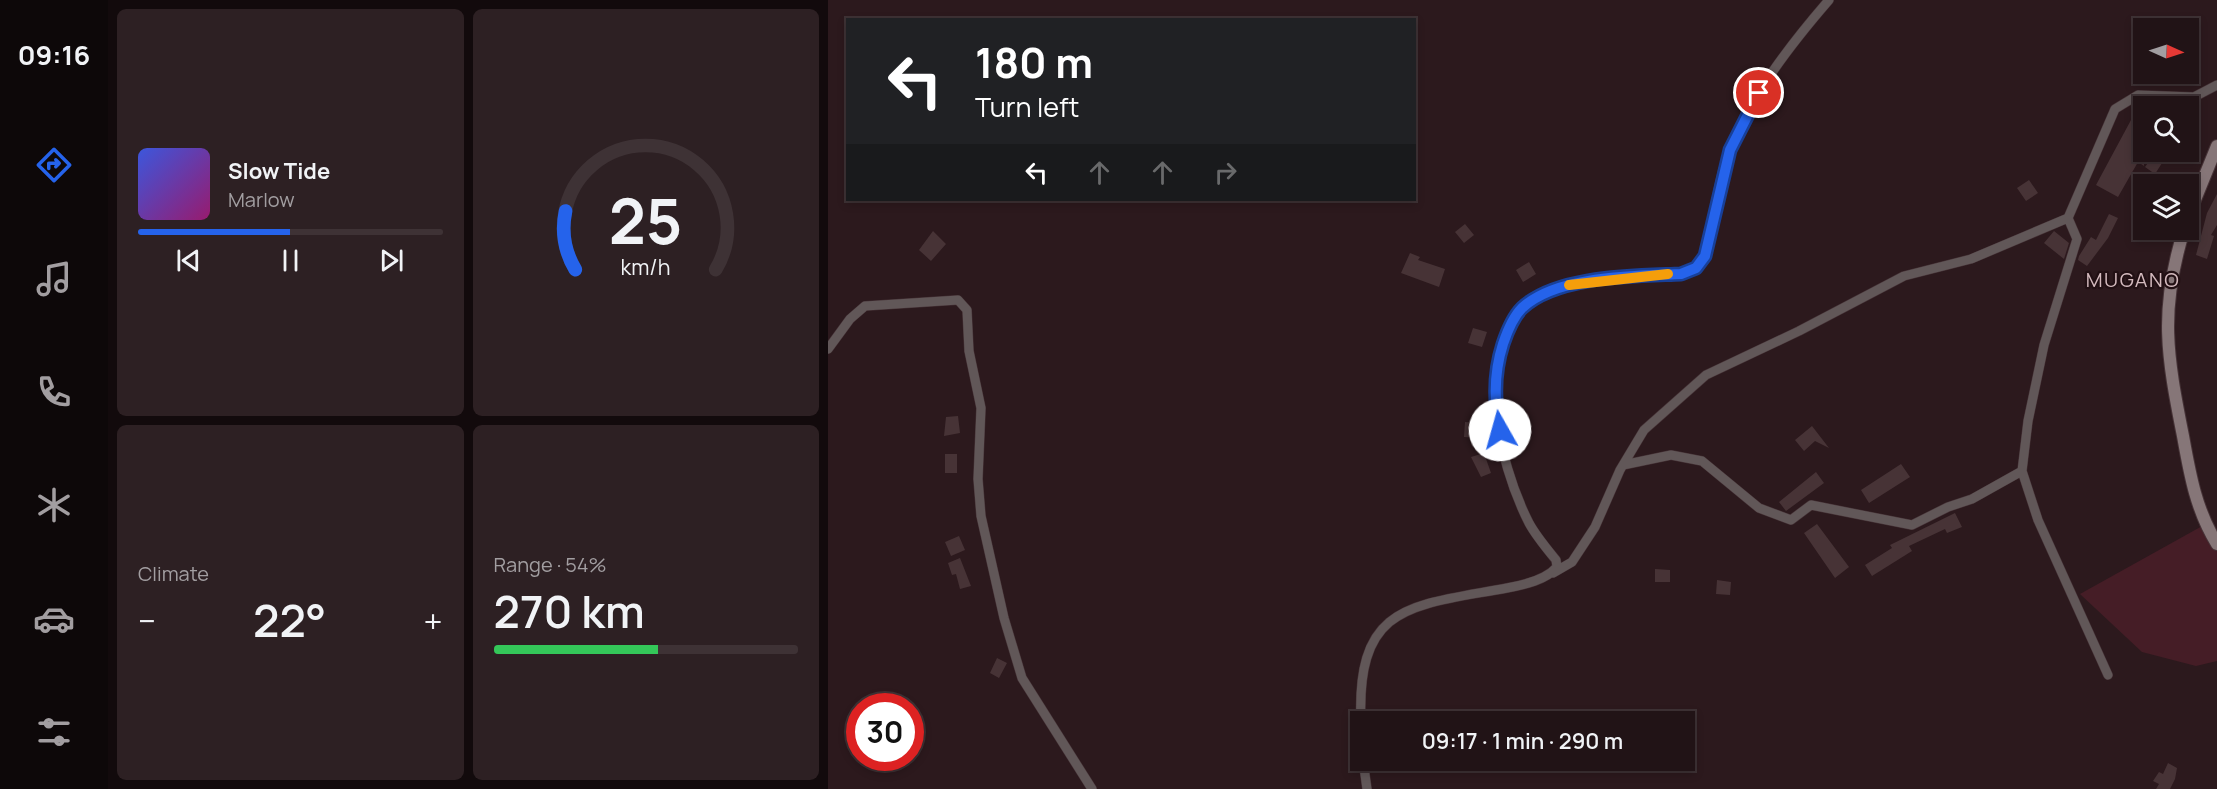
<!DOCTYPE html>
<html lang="en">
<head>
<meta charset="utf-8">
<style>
	body { margin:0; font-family:Manrope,sans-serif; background:#2d2023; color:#f1f3f6; height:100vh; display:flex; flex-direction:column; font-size:22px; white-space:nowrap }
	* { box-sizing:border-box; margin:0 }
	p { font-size:20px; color:#a29ea1 }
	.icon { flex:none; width:33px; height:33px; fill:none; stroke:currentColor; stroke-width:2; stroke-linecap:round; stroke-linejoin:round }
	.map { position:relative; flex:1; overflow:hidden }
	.drawer { display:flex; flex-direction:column; gap:9px; padding:9px; background:#120a0c; width:720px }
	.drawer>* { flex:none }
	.guide { position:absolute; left:18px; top:18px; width:570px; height:183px; border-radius:0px; box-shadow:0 3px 9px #0003,0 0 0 2px #3e3235; background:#202124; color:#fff; overflow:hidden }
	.needle { width:39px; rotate:93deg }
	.buttons { position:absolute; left:1305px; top:18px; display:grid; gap:12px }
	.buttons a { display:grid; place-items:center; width:66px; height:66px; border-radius:0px; background:#211316; box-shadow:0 3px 9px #0003,0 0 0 2px #3e3235; font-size:30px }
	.speed { position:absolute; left:18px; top:693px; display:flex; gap:12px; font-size:30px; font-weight:700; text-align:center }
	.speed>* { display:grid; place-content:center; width:78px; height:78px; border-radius:50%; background:#211316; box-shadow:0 3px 9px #0003,0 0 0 2px #3e3235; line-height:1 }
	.speed .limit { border:9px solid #d22; background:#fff; color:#111 }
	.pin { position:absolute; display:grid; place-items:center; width:51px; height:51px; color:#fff; margin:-26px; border:3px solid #fff; border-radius:50%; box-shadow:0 2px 6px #0007 }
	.me { position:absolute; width:66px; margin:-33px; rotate:353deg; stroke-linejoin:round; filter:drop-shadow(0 0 4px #0008) }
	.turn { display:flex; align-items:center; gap:21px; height:126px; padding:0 30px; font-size:27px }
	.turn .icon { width:78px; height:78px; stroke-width:2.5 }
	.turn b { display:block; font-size:42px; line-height:51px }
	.lanes { display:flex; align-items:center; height:57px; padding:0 30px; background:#0003; justify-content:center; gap:30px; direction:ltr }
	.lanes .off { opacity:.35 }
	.big { font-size:45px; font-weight:600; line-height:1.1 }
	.drawer .widget { flex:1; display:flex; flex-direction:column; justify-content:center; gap:9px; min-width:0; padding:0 21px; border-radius:9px; background:#2d2023 }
	.drawer .dial { align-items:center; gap:0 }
	.dial svg { height:156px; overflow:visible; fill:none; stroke:#3e3235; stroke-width:7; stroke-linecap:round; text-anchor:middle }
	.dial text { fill:#f1f3f6; stroke:none }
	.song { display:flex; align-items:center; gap:18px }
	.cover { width:72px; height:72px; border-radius:9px; background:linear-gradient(135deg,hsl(230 70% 55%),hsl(320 70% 35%)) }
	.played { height:6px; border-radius:3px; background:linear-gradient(90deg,#2563eb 50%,#3e3235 50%) }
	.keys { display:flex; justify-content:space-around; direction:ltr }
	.heat { display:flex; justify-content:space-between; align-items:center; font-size:33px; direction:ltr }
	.charge { height:9px; border-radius:4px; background:linear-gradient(90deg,#34c759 54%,#3e3235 0) }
	.drawer .tiles { flex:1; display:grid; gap:9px; grid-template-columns:repeat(2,1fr) }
	.trip { position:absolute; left:522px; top:711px; width:345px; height:60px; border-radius:0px; background:#211316; box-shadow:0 3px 9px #0003,0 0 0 2px #3e3235; font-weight:600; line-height:60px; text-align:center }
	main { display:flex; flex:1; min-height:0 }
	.menu { display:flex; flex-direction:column; width:108px; justify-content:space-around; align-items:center; background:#0d0809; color:#a29ea1 }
	.menu .icon { width:42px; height:42px }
	.menu .active { color:#2563eb }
	.menu b { font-size:27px; color:#f1f3f6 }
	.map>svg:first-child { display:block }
	.green { fill:#451d26 }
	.building { fill:#473336 }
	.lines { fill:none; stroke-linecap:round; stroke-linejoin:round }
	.street-casing { stroke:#463337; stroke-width:10 }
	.secondary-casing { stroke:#463337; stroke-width:14 }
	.street { stroke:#615758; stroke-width:9 }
	.secondary { stroke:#867678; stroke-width:12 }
	.route-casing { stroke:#184099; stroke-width:15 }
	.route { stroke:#2563eb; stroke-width:10 }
	.slow { stroke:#f59e0b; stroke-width:10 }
	.labels { text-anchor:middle; stroke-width:4.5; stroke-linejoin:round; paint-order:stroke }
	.quarter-label { font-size:20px; letter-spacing:1.5px; fill:#d4babe; stroke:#221014 }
</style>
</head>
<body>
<main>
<nav class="menu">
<b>09:16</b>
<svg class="icon active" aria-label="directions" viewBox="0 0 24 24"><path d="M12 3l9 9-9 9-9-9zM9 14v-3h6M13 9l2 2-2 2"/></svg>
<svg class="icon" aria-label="music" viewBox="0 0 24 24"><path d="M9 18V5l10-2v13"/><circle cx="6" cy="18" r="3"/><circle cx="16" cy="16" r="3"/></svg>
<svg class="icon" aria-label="phone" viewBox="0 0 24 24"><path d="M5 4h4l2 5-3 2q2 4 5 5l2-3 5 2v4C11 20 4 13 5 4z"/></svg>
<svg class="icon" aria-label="climate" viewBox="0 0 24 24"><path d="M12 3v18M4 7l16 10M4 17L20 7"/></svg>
<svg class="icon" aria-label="car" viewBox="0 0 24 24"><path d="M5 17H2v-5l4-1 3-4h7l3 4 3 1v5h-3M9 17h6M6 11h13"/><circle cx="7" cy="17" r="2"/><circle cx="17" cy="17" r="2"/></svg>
<svg class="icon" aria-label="filters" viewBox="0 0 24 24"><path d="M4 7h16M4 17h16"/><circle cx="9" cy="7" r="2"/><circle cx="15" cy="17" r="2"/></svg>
</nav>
<section class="drawer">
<div class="tiles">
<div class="widget">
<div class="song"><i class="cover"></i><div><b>Slow Tide</b><p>Marlow</p></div></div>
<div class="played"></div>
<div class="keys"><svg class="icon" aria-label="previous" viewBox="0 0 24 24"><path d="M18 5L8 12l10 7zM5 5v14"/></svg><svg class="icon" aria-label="pause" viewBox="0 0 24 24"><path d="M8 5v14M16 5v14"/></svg><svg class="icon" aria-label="next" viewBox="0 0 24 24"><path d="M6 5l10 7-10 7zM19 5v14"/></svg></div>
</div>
<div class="widget dial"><svg viewBox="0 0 100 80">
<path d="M14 69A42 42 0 1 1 86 69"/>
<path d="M14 69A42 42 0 0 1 9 39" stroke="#2563eb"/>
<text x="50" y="56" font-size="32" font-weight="700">25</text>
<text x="50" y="72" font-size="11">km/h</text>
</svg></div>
<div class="widget"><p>Climate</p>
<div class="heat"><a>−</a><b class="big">22°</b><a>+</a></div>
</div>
<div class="widget"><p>Range · 54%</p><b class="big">270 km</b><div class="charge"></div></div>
</div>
</section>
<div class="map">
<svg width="1389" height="789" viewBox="0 0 1389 789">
	<rect width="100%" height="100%" fill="#2c191d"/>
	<path class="green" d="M1376,525l13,23v113l-21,5 -54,-14 -62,-58z"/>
	<path class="building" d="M1303,120l13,7v39l-6,-4 -20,35 -22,-12z
		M1325,152h24l-9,11 -4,-3 -9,14 -10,-7 10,-14z
		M1201,180l9,13 -12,8 -9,-13z
		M1389,194v31l-6,10 3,1 -7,23 -11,-4 11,-42z
		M1281,214l9,4 -10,20 -21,28 -9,-6 1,-4 12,-19 5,3z
		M637,224l9,11 -10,8 -9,-11z
		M105,231l13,13 -15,17 -12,-11z
		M1226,231l15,12 -5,16 -20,-16z
		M582,253l10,4 -2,3 27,9 -6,18 -38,-14z
		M701,262l7,12 -13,8 -7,-12z
		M645,328l14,4 -5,15 -14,-4z
		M130,416l2,17 -16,3 2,-19z
		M637,422l14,1 -1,15 -14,-1z
		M984,426l17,22 -14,-7 -11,10 -9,-11z
		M656,453l7,20 -10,4 -10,-20z
		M117,454h12v19h-12z
		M1073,464l9,13 -41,26 -8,-13z
		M988,472l8,11 -38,28 -7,-9z
		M1127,513l7,14 -15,6 -2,-4 -36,17 3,5 -40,25 -7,-11 27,-17 -2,-3z
		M989,524l32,43 -14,11 -31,-45z
		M131,536l6,14 -14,6 -6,-14z
		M132,558l11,28 -11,3 -4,-15 -4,1 -4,-12z
		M827,569l15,1v12h-15z
		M889,580l14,2 -1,13 -14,-1z
		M169,658l10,5 -8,15 -9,-5z
		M1340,763l9,5 -2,11 -5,10h-14l3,-5 -6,-3 6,-9 4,2z"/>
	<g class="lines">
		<g class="street-casing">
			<path id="street" d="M1240,218l9,21 -33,106 -16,76 -6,50 16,49 70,155
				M0,349l22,-30 15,-13 93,-6 9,10 2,41 12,57 -3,71 3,37 23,102 18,60 70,111
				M795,465l48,-10 31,6 57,47 32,12 20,-15 101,20 36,-18 24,-8 50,-28
				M725,573l19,-11 23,-35 25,-57 24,-40 62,-55 93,-44 105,-55 67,-17 97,-41 47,-109 23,-14 56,2 23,-12
				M533,722c-5,-119 50,-116 146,-134 17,-3 39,-8 50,-21l-1,-7c-9,-11 -20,-24 -27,-37 -31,-61 -61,-182 9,-227 31,-19 106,-20 143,-22l15,-6 9,-12c9,-35 12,-74 25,-107 23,-56 60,-104 99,-149
				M535,760l4,29"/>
		</g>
		<g class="secondary-casing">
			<path id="secondary" d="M1360,217l29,-71
				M1356,230c-25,80 -17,126 -1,206 7,39 13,74 34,108"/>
		</g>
		<use href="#street" class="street"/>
		<use href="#secondary" class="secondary"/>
	</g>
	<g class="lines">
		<g class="route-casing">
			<path id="route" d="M672,430c-6,-28 -6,-58 3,-86 4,-12 10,-27 19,-36 35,-33 114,-32 159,-34l15,-6 9,-12 25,-106 29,-57"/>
		</g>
		<use href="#route" class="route"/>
		<path class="slow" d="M741,285l99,-11"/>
	</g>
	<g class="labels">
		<g class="quarter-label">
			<text x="1305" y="287">MUGANO</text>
		</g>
	</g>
</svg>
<div class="buttons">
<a><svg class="needle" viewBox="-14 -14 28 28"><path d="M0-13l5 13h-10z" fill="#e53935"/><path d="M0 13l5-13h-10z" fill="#a29ea1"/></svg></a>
<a><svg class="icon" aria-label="search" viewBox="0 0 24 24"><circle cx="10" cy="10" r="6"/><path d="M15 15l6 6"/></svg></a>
<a><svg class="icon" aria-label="layers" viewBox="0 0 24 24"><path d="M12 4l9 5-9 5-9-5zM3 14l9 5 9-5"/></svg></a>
</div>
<div class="speed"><div class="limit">30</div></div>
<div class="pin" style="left:931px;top:93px;background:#d93025"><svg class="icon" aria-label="arrive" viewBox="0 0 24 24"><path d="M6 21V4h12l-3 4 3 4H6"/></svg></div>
<svg class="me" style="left:672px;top:430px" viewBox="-20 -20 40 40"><circle r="19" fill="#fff"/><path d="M0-13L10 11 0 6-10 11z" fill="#2563eb"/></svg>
<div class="trip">09:17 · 1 min · 290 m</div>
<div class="guide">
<div class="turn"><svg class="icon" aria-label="left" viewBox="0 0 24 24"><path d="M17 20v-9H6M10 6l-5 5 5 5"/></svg><div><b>180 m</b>Turn left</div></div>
<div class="lanes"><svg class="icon" aria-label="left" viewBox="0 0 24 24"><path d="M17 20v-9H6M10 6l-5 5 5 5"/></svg><svg class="icon off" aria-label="ahead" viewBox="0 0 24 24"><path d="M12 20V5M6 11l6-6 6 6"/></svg><svg class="icon off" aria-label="ahead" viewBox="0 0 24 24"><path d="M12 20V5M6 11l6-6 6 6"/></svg><svg class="icon off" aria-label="right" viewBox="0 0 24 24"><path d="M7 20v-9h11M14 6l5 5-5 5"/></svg></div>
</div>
</div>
</main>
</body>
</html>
